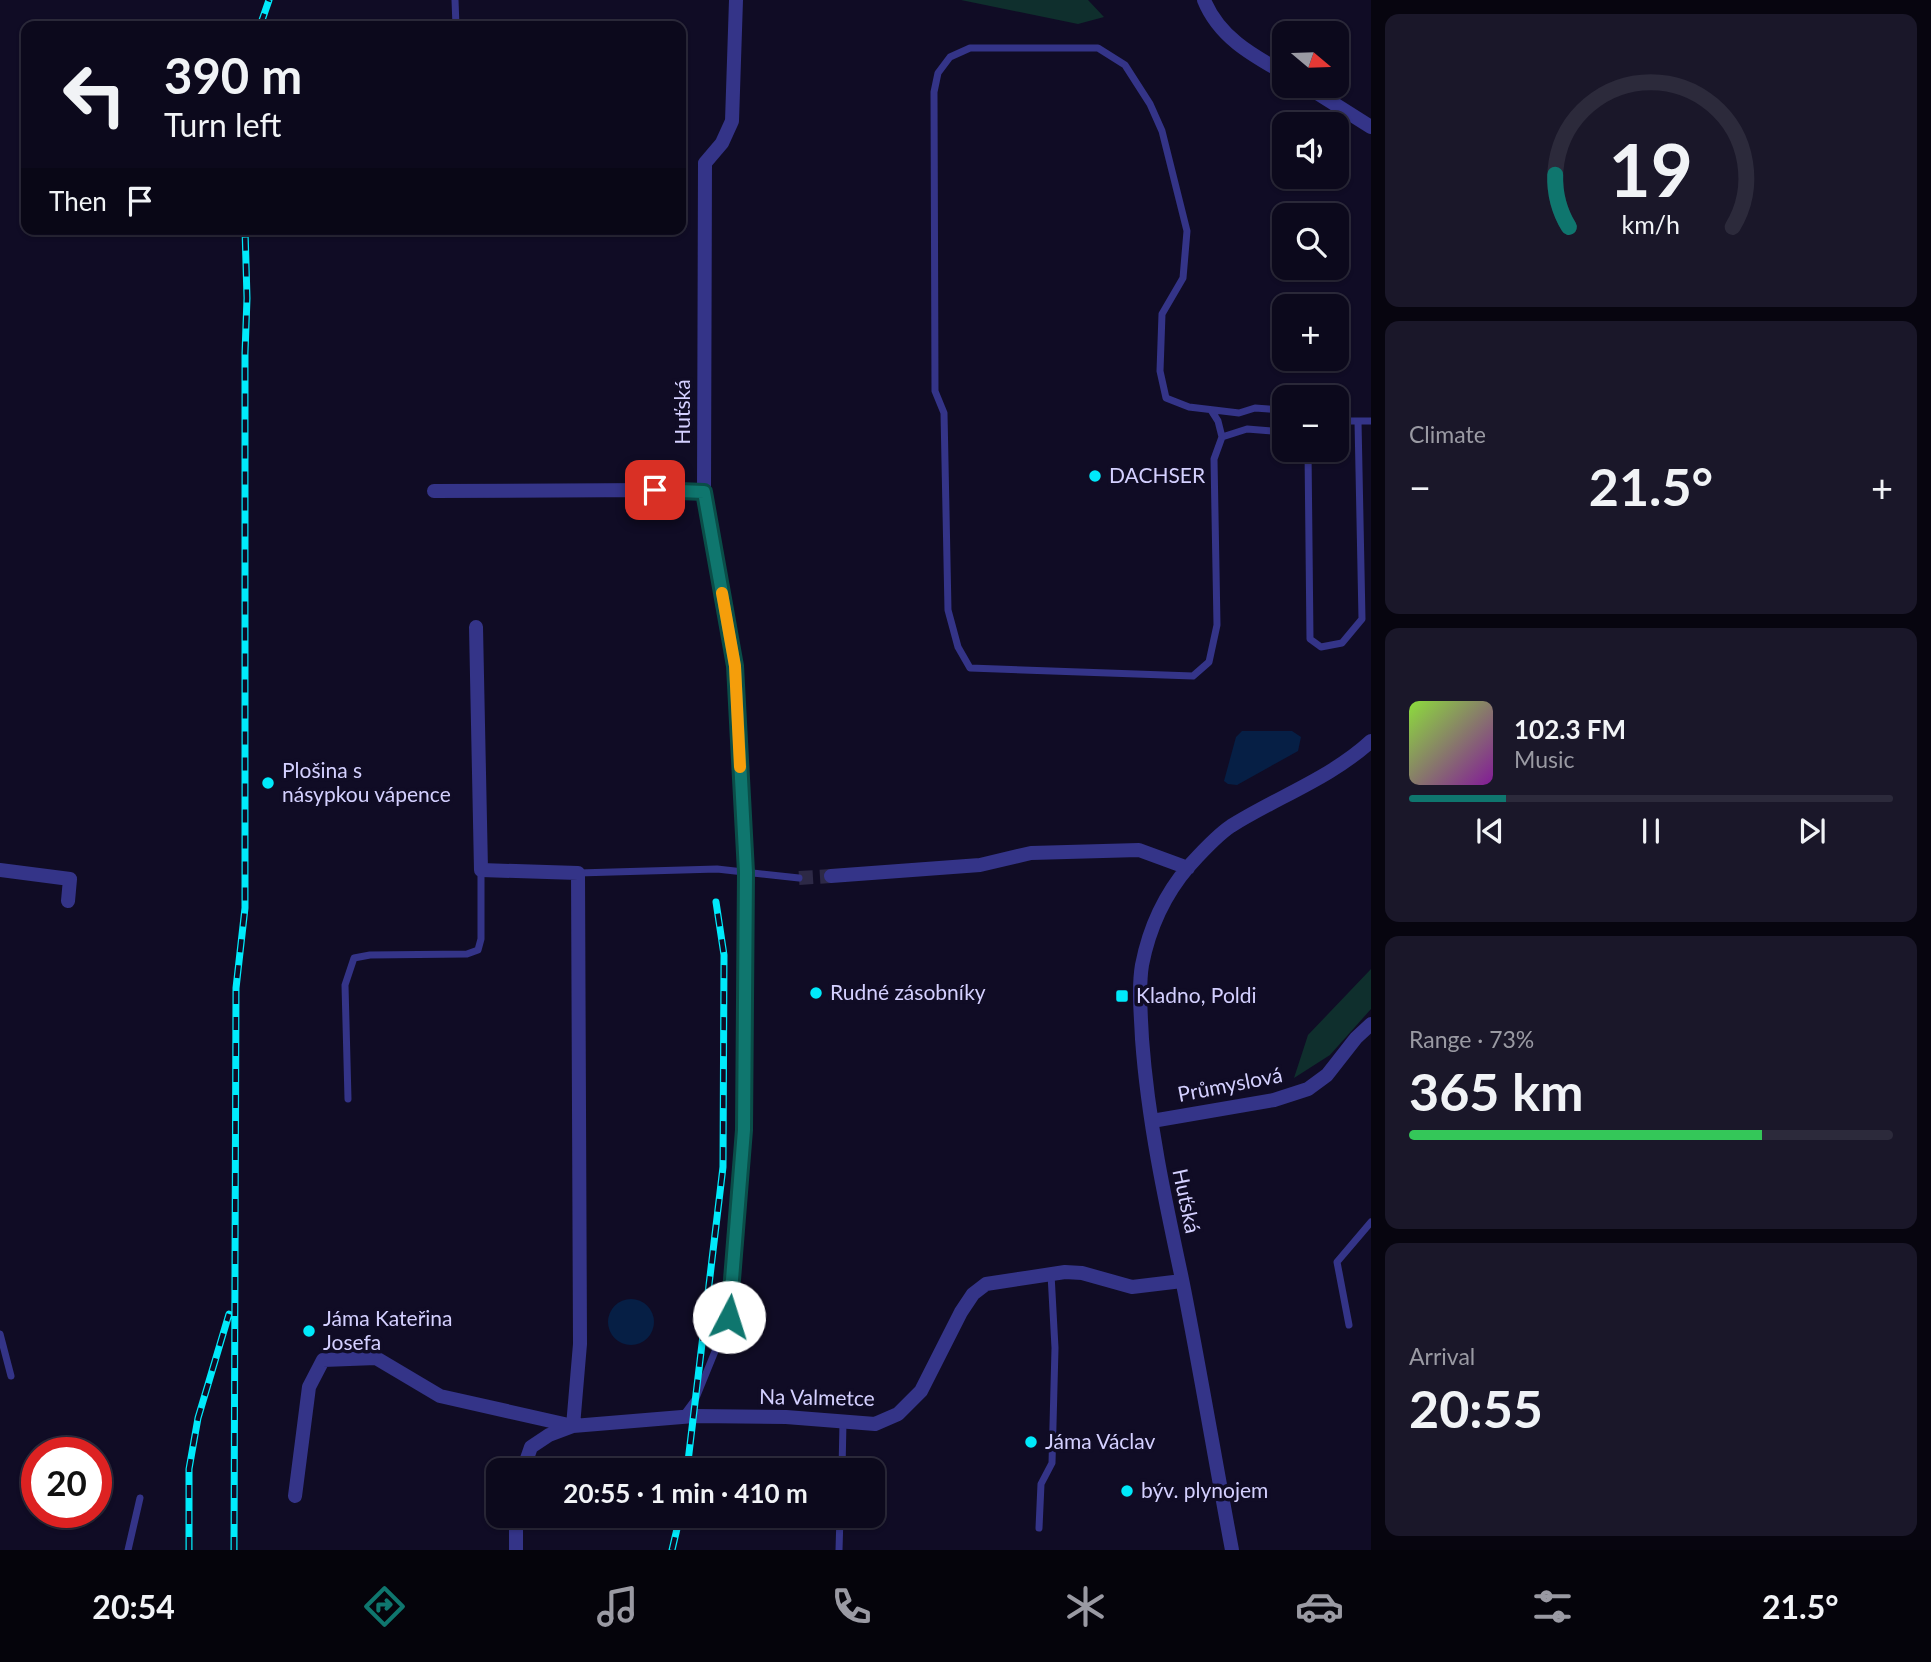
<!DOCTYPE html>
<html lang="en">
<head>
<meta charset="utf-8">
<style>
	body { margin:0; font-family:Lato,sans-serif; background:#1a1729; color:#f1f3f6; height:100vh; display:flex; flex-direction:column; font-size:26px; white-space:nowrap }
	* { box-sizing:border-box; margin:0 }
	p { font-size:23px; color:#9a9aa3 }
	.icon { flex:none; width:38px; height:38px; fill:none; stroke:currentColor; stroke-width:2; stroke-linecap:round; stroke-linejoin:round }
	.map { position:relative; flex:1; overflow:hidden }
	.sheet { display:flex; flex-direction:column; gap:14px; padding:14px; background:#07050f; width:560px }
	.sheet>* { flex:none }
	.hud { position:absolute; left:21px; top:21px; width:665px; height:214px; border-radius:14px; box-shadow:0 2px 5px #0004,0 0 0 2px #2c2a3b; background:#0c091c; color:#f1f3f6; overflow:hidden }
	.needle { width:46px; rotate:109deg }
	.tools { position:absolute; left:1272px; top:21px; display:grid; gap:14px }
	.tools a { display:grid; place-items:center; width:77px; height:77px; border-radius:14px; background:#0c091c; box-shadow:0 2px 5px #0004,0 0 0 2px #2c2a3b; font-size:35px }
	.speed { position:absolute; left:21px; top:1437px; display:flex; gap:14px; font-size:35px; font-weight:700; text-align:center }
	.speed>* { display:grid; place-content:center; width:91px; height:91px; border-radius:50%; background:#0c091c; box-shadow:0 2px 5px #0004,0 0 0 2px #2c2a3b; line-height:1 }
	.speed .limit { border:10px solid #d22; background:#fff; color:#111 }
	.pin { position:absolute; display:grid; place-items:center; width:60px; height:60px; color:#fff; margin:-30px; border-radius:14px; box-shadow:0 4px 10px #0006 }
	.me { position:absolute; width:77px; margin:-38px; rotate:5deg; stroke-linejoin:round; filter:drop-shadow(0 0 5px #0008) }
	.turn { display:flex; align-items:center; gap:24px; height:147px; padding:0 28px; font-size:32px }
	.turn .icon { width:91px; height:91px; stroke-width:2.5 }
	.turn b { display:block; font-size:49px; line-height:60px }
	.then { display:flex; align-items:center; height:66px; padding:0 28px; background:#0003; gap:14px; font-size:26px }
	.big { font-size:52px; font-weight:700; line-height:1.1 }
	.sheet .widget { flex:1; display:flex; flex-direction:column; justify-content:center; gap:10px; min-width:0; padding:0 24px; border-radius:14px; background:#1a1729 }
	.sheet .dial { align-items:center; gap:0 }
	.dial svg { height:182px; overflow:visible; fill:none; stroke:#2c2a3b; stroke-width:7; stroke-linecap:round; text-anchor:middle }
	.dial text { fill:#f1f3f6; stroke:none }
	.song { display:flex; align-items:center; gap:21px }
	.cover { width:84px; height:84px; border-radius:10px; background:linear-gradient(135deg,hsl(90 70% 55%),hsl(290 70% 35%)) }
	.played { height:7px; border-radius:4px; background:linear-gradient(90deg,#0f766e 20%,#2c2a3b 20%) }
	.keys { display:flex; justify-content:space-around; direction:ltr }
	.heat { display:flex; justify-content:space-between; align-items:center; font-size:38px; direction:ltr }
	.charge { height:10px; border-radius:5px; background:linear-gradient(90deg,#34c759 73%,#2c2a3b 0) }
	.trip { position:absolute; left:486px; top:1458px; width:399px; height:70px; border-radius:14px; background:#0c091c; box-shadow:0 2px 5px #0004,0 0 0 2px #2c2a3b; font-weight:700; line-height:70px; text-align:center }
	.tabs { display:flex; height:112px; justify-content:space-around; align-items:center; background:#05040b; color:#9a9aa3 }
	.tabs .icon { width:49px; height:49px }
	.tabs .current { color:#0f766e }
	.tabs b { font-size:32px; color:#f1f3f6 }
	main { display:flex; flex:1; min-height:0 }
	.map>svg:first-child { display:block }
	.green { fill:#0f2f2d }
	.water { fill:#061f45 }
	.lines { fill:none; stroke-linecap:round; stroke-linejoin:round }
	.minor-tunnel { stroke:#2d2946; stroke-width:14; stroke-dasharray:14 7; stroke-linecap:butt }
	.service { stroke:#343488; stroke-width:7 }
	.minor { stroke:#343488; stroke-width:14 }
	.rail-casing { stroke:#00eafb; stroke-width:7 }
	.rail { stroke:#100c25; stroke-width:4.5; stroke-dasharray:13; stroke-linecap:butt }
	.route-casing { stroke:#0a4d48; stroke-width:18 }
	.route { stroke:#0f766e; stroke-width:12 }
	.slow { stroke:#f59e0b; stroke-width:12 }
	.poi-dot { fill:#00eafb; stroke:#100c25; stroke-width:2.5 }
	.labels { text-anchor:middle; stroke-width:7; stroke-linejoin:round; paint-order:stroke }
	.street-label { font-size:21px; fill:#d4d0ff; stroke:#100c25 }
	.poi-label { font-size:21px; fill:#d4d0ff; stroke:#100c25; text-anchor:start }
</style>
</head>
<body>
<main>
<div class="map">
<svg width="1371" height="1550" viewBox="0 0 1371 1550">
	<rect width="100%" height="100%" fill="#100c25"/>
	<path class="green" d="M961,0h127l16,17 -26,7z
		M1371,969v40l-41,46 -36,23 14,-43z"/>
	<path class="water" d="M1242,731h50l9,6 -3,14 -61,34 -9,-1 -4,-3 12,-44z
		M608 1322a23 23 0 1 1 46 0a23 23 0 1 1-46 0Z"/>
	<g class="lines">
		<path class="minor-tunnel" d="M799,878l32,-2"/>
		<path class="service" d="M455,0l1,26
			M1211,410l7,11 4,16
			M1284,410l-29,-2 -16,5 -50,-6 -23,-9 -6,-27 2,-57 21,-36 4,-47 -25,-100 -12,-27 -25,-39 -27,-17h-128l-20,9 -12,16 -4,19 1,299 9,22 4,197 10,37 12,21 223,8 16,-14 8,-37 -3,-166 8,-22 25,-8 37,3
			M1337,421h34
			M1308,450l2,189 11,8 21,-4 20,-24 -4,-198
			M578,873l139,-4 82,9
			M348,1099l-3,-114 9,-27 16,-3 97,-1 11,-4 3,-11v-69
			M1349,1325l-12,-63 34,-40
			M0,1334l11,42
			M682,1417l14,-19 33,-81 15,-187 1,-272
			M842,1470l1,-48
			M1039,1528l2,-44 11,-21 3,-115 -4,-74
			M128,1550l12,-52
			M839,1550l1,-34"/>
		<path class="minor" d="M736,0l-4,121 -10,22 -17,20 -1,329 31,174 10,192
			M1204,0c15,37 48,55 80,73
			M1306,86l65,41
			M434,491l221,-1 49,2
			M0,870l70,9 -2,22
			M831,876l149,-11 51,-12 108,-3 49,18
			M1152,1121l122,-21 34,-11 19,-14 29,-37 15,-14
			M523,1470l8,-23 18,-12 24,-9 121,-10 92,1 89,7 23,-10 23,-23 40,-79 12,-18 13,-10 79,-12 17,1 50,14 50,-6
			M295,1496l14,-109 14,-27 53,-2 64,38 133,30 7,-82 -2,-471 -97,-3 -5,-243
			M516,1550v-34
			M1232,1550c-17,-90 -32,-181 -50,-271 -17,-79 -34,-158 -40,-240 -1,-24 -4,-50 0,-74 7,-36 23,-71 47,-99 12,-13 27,-30 42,-40 46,-29 100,-48 140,-85"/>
		<g class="rail-casing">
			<path id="rail" d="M260,26l9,-26
				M687,1470l36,-303 1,-212 -8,-53
				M189,1550v-81l9,-51 31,-104
				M234,1550l2,-562 9,-80v-555l2,-55 -2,-69
				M672,1550l8,-34"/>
		</g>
		<use href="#rail" class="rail"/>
	</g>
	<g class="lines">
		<g class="route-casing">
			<path id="route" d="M655,490l49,2 31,174 11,206 -2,258 -15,187"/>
		</g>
		<use href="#route" class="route"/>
		<path class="slow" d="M722,593l13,73 5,101"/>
	</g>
	<g class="poi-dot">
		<circle cx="1095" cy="476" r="7"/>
		<circle cx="268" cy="783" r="7"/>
		<circle cx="816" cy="993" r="7"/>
		<rect x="1115" y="989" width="14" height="14" rx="3.5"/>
		<circle cx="309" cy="1331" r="7"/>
		<circle cx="1031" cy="1442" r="7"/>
		<circle cx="1127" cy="1491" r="7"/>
	</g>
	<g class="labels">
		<g class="street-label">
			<text transform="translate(683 412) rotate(-90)" y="7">Huťská</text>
			<text transform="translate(1230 1085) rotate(-11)" y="7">Průmyslová</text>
			<text transform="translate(1186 1201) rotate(78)" y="7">Huťská</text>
			<text transform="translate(817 1398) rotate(1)" y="7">Na Valmetce</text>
		</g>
		<g class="poi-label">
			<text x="1109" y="483">DACHSER</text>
			<text x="282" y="778">Plošina s<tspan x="282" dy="24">násypkou vápence</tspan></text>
			<text x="830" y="1000">Rudné zásobníky</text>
			<text x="1136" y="1003">Kladno, Poldi</text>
			<text x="323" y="1326">Jáma Kateřina<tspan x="323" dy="24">Josefa</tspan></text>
			<text x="1045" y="1449">Jáma Václav</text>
			<text x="1141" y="1498">býv. plynojem</text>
		</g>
	</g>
</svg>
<div class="tools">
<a><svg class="needle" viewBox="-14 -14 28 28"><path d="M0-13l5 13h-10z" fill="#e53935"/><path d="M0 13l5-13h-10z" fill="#9a9aa3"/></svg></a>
<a><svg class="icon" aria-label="sound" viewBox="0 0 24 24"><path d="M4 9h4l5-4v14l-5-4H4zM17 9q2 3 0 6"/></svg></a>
<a><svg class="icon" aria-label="search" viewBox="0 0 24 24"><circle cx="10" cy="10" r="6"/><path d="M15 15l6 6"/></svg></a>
<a>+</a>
<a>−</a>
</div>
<div class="speed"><div class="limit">20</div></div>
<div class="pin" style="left:655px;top:490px;background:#d93025"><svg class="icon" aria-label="arrive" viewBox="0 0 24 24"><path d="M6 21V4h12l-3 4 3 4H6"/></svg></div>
<svg class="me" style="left:729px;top:1317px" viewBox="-20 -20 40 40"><circle r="19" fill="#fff"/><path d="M0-13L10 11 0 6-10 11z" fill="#0f766e"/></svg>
<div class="trip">20:55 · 1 min · 410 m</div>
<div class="hud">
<div class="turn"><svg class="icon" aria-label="left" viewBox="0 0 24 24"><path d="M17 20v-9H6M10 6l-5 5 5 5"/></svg><div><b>390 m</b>Turn left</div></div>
<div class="then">Then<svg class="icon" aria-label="arrive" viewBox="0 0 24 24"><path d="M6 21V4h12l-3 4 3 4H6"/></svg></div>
</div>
</div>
<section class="sheet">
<div class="widget dial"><svg viewBox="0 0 100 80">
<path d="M14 69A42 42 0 1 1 86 69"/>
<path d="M14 69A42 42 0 0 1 8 46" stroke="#0f766e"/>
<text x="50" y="56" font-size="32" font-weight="700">19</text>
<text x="50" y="72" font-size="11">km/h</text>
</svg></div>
<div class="widget"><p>Climate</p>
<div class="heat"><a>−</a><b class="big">21.5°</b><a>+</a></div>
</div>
<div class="widget">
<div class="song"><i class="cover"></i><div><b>102.3 FM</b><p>Music</p></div></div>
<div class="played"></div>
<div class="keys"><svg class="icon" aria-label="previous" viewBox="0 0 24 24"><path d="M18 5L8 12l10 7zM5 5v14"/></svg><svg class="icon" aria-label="pause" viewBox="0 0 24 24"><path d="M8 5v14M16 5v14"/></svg><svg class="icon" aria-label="next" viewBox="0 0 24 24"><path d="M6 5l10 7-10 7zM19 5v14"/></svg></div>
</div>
<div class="widget"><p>Range · 73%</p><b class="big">365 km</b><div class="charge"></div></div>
<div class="widget"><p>Arrival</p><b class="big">20:55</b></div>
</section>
</main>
<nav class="tabs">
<b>20:54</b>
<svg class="icon current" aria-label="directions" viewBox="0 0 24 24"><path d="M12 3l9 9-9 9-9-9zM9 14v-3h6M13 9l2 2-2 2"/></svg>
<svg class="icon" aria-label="music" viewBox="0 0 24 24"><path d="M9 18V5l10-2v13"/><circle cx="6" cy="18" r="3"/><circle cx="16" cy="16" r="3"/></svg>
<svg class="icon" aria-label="phone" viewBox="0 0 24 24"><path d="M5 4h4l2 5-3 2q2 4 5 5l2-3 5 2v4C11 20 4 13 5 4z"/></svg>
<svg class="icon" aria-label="climate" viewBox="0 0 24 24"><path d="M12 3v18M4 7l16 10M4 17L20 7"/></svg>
<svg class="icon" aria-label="car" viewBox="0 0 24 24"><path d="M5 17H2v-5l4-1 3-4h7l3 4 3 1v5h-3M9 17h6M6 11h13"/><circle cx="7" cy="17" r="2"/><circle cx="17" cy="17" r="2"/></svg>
<svg class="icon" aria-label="filters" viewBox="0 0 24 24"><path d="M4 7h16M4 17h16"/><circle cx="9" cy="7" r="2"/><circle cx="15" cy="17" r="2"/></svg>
<b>21.5°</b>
</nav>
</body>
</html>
